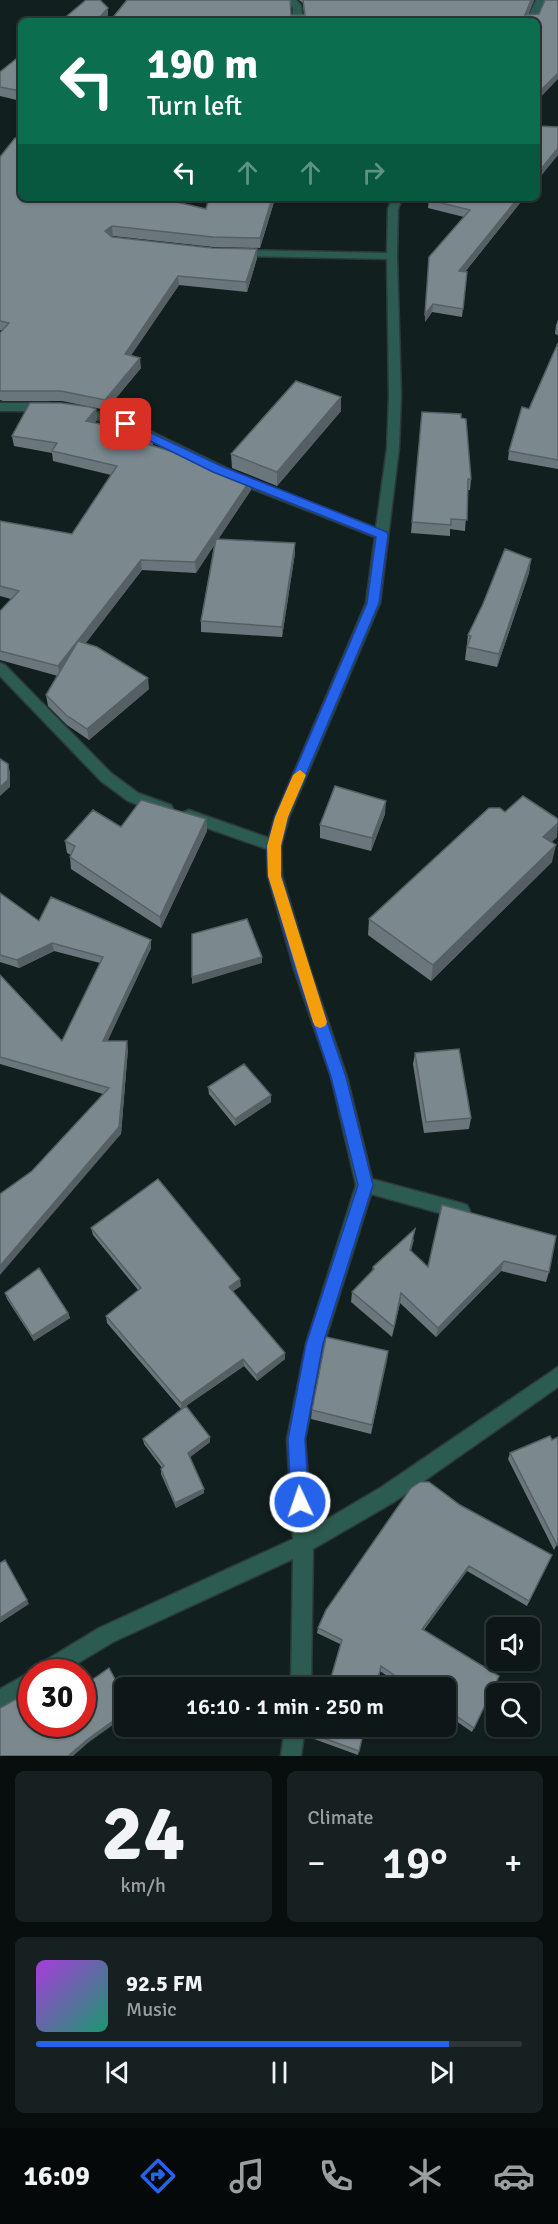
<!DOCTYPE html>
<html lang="en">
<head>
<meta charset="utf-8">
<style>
	body { margin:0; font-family:Signika,sans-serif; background:#172020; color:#f1f3f6; height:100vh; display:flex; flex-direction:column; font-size:22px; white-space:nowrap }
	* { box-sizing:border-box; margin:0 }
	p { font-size:20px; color:#9b9fa1 }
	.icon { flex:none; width:33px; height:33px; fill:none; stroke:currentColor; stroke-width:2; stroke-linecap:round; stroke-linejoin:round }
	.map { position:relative; height:1756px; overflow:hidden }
	.drawer { display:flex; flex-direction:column; gap:15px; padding:15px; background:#080d0d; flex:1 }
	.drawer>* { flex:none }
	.top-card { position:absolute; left:18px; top:18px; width:522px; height:183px; border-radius:9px; box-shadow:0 2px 4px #0004,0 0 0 2px #2e3636; background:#0b6e4f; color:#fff; overflow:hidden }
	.tools { position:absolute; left:486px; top:1617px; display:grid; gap:12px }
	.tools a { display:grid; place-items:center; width:54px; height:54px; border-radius:9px; background:#0e1717; box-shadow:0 2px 4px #0004,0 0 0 2px #2e3636; font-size:30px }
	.speed { position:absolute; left:18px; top:1659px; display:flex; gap:12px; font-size:30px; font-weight:700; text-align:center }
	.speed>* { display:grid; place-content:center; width:78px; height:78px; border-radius:50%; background:#0e1717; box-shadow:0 2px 4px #0004,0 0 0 2px #2e3636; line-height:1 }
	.speed .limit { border:9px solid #d22; background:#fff; color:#111 }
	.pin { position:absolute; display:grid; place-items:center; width:51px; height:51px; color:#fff; margin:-26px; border-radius:12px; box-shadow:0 3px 9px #0006 }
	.me { position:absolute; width:66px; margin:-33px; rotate:357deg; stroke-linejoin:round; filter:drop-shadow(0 0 4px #0008) }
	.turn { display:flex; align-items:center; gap:21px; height:126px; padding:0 30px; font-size:27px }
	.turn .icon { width:78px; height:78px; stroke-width:2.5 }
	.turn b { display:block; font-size:42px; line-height:51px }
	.lanes { display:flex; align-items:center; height:57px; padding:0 30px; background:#0003; justify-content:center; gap:30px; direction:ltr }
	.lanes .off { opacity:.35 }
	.big { font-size:45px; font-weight:600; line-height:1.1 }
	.drawer .widget { flex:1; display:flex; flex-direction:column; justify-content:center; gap:9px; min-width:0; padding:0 21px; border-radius:9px; background:#172020 }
	.drawer .dial { align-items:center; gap:0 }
	.dial b { font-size:78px; line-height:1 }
	.song { display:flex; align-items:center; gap:18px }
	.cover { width:72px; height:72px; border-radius:9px; background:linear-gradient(135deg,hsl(280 70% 55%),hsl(160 70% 35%)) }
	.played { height:6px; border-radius:3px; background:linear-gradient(90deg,#2563eb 85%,#2e3636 85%) }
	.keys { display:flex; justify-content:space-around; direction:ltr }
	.heat { display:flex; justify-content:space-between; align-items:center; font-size:33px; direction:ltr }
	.drawer .tiles { flex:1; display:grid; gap:15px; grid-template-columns:1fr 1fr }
	.widget:last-child { grid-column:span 2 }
	.trip { position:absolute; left:114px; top:1677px; width:342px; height:60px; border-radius:9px; background:#0e1717; box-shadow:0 2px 4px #0004,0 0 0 2px #2e3636; font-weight:600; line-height:60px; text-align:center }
	.tab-bar { display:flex; height:96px; justify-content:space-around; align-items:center; background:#060909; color:#9b9fa1 }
	.tab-bar .icon { width:42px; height:42px }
	.tab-bar .selected { color:#2563eb }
	.tab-bar b { font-size:27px; color:#f1f3f6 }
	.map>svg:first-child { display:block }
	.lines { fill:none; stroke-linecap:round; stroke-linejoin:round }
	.minor-casing { stroke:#2d3a3a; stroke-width:3 }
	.minor { fill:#2c5b51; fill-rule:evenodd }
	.wall { fill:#6a767b }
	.shaded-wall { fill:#566064 }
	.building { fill:#7b898f; stroke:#566064; stroke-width:1.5 }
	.route { fill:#2563eb; stroke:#184099; stroke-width:1.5 }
	.slow { fill:#f59e0b }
</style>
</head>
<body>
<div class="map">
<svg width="558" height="1756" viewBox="0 0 558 1756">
	<rect width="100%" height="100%" fill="#121f1f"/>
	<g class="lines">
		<g class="minor-casing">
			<path id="minor" d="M286,0h10l5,5 2,16h-10v-13z
				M536,0h10l-10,21h-10z
				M392,198h10l-4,11 -1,47 4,140 -2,52 -19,155 -91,214 -8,29 1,30 28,93 37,108 25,102 89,24 6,2 3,6 -3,6 -6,2 -90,-25 -47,150 -19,95 7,89 68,-40 178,-121v20l-164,115 -81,47 -2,139h-20l2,-129 -180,83 -50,30h-31v21l-32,17v-21l32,-18 3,1 3,-7 61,-37 194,-89 -6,-100 19,-95 50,-159 -25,-108 -37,-108 -26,-93 -1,-27 -83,-29 -2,-4 2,-4 5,-2 80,28 6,-21 91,-214 9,-66 -143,-56 -104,-52 -54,-16 -2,-3 6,-4 58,18 105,51 135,53 11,-80 2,-52 -2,-137 -149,-3 -5,-3 5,-3 149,3 1,-44z
				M0,403h48l6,4 -6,4h-48z
				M0,663l5,2 106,108 27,20 33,12 2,4 -2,4 -5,2 -38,-14 -27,-20 -101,-105z
				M285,1726h20l-4,30h-20z"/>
		</g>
		<use href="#minor" class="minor"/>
	</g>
	<path class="wall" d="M299,0h235l-6,15h-237h13l-1,-12z
		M21,55v46l-21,-5v-24z
		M0,157l21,41 185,11 68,-7 -14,46 -47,-1 -100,-11 -1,1 100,11 45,1v9l-10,34 -68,-7 -48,70 10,13 -35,42 -44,-9h-59l-3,-1v-67l2,-2 -2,-1z
		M429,198h95l-59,74h2l-5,45 -30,-5 -7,10 4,-65 35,-40 -36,-9z
		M558,320v15l-3,-1 1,-9z
		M558,343v126l-50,-9 1,-9 20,-42z
		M341,397v14l-64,75 -45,-18 -1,-14z
		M96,409l1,11 -3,3 59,12v11l98,44 -33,49 77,14 -13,84 -81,-5v-11l13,-76 -18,28 -54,-3 -57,73 64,46 -60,51 -22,-15 -19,-19 -2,-11 12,-19 -58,-16v-49l11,-12 -11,-3v-75l72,13 39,-59 -58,-14 -1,-8 -38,-7 -2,-10z
		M422,412l39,6 10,61 -1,11h-2l-3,41 -15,-2v7l-39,-3z
		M531,559l-2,14 -32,94 -32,-7 3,-25z
		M505,812l52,25 -6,5 1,20 -121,119 -63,-46 1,-16z
		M385,814l-14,37 -51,-13v-13z
		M206,819l1,12 -46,97 -90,-59 -1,-12 1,-2 -4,-2 -2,-12 56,-14z
		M0,893l39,28 112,27 -44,93 21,8 -7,85 -89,37 71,-77 -103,-30v-89l62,66 38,-78 -46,-12 -35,17 -19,-6z
		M415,1053l56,65 -2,11 -45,4 -11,-69z
		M208,1087l63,8v7l-36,24 -26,-32z
		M442,1205l107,67 -3,10 -45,-11 -65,66 -36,-34 -8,34 -41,-35 1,-10 20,-21 1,-4 41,-28 -3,12 17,16z
		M91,1228l150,58 -8,5 52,68 -28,22 -13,-15 -58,40 24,36 -20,15 14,32v4l-28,15 -15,-34v-5l1,-1 -18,-24 -1,-5 38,-30 -74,-86 -1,-7 32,-26 -45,-55z
		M5,1293l63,20 2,5 -36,23 -27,-42z
		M388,1351l-17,83 -60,-15 1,-9z
		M552,1440l6,102 -4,8 -46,-91 2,-6z
		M460,1505l92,50 -25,51 -60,-35 -43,59 75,46 -27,56 -26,-18v-26h-41l-65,-44 -23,-11 1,-5z
		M365,1726l-7,29 -44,-16 1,-4z"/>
	<path class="shaded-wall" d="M531,0h3l-9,21v-6z
		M108,8v10l-3,3h-9z
		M558,73v6l-21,22v-7z
		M558,148v7l-21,26v-7z
		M272,198h2v4l-14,46v-10z
		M518,198h6l-65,81v-8z
		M112,226l1,10 -7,4 -1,-9z
		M257,249v9l-10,34 -1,-10z
		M178,276l1,9 -53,78 -1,-9z
		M433,304l-1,8 -7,10v-8z
		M140,358l1,10 -35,42 -1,-10z
		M341,397v14l-64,75v-14z
		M96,409l1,11 -10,12 -1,-11z
		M153,435v11l-5,9 -1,-11z
		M251,479v11l-55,83 -1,-11z
		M295,543v10l-13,84v-10z
		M531,559l-2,14 -32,94 2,-13z
		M141,560l1,10 -82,107 -2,-11z
		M148,678l1,11 -60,51 -2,-11z
		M8,764l2,8v15l-10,9v-9z
		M386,801l-1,13 -14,37 1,-13z
		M206,819l1,12 -46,97 -1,-11z
		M558,823l-1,14 -17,17 3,-17z
		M556,845l-4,17 -121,119 2,-16z
		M151,940v8l-47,101 -1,-8z
		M52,943l2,8 -35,17 -2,-8z
		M262,957v6l-70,21v-7z
		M127,1041l1,8 -7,85 -121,141v-9l119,-139z
		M271,1095v7l-36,24v-7z
		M504,1261l-3,10 -65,66 2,-9z
		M240,1279l1,7 -12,8v-7z
		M401,1293l-1,10 -8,34 2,-10z
		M68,1313l2,5 -36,23 -2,-5z
		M388,1351l-1,10 -16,73 1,-9z
		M285,1353v6l-28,22 -1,-6z
		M243,1359l1,7 -63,43v-6z
		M210,1437v5l-21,16 -1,-5z
		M204,1489v4l-28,15 -1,-5z
		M469,1566l-2,5 -46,62 1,-4z
		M27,1600l2,4 -29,19v-5z
		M124,1713v4l-35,25 -16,14h-5l20,-17z"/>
	<path class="building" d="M86,0h14l8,8 -12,13h-35z
		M127,0h163l1,15h14l-2,-15h228l-6,15 14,-1 6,-14h13v73l-21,21v-73h-427z
		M21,55v36l-21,-4v-15z
		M537,126l21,1v21l-21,26z
		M15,138l6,1v59h139l46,11 3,-11h63l-12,40 -47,-1 -101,-11 -7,5 7,6 100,11 45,1 -11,33 -68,-6 -53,78 15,4 -35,42 -44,-9h-61v-58l9,-10 -9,-2v-164z
		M429,198h89l-59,73 8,1 -4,37 -30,-5 -8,10 4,-57 41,-47 -41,-10z
		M558,343v117l-49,-9 13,-44 7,2z
		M296,381l45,16 -64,75 -46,-18z
		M30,403h31l29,4 6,2 -10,12 67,14 -6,9 66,20 38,15 -56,83 -54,-2 -83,106 -58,-15v-40l19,-20 -19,-5v-65l72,13 45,-68 -65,-15 5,-8 -45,-7z
		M422,412l39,2v4l5,1 5,60h-3l-1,41 -16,-1v6l-39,-3z
		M216,539l79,4 -13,84 -81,-6z
		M505,549l26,10 -32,95 -32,-7 4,-11 -3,-1 15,-31z
		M78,641l19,6 51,31 -61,51 -21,-14 -20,-20z
		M0,759l8,5v16l-8,7z
		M335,786l51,15 -14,37 -52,-13z
		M523,796l35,23v4l-15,14 13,8 -123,120 -64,-46 120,-111h11l5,4z
		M141,800l65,19 -46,98 -90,-60 5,-11 -10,-5 28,-31 28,17z
		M0,893l39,28 12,-24 100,43 -48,101h24l-8,86 -119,139v-72l32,-23 77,-83 -109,-31v-82l62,66 41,-84 -51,-14 -35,17 -17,-5z
		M247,919l15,38 -70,20v-43z
		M459,1049l12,69 -45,4 -11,-69z
		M244,1064l27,31 -36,24 -27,-32z
		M158,1179l82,100 -11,8 56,66 -29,22 -13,-16 -62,44 -75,-87 35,-28 -50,-60z
		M442,1205l114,31 -7,36 -45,-11 -66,67 -37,-35 -7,34 -42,-35 22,-23 -1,-2 42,-38 -5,21 18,17z
		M39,1268l29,45 -36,23 -27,-43z
		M326,1337l62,14 -16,74 -60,-15z
		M186,1406l24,31 -22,16 16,36 -29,14 -14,-34 3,-3 -21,-27z
		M550,1436l2,4 6,-3v105l-1,3 -47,-92z
		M420,1482h9l31,23 92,50 -23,46 -60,-35 -47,63 77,47 -25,52 -28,-19v-21h-33l-32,-22 -5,22h-48l14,-48 -24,-12 8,-18 85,-122z
		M5,1560l22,40 -27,18v-55z
		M109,1668l15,28v17l-36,26 -20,17h-68v-48l31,-17 1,-2v35h50v-37z
		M317,1726h48l-6,25 -44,-16z"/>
	<path class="route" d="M126,421l95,45 166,66 1,3 -9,68 -91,214 -7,29v30l28,93 37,108 27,108 -50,159 -18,95 4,63 -3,6 -6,3 -6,-3 -3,-6 -3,-63 18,-95 52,-159 -27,-108 -36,-108 -27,-93 -1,-30 8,-29 92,-214 9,-66 -163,-65 -91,-45v-5z"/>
	<path class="slow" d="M300,770l6,5 -18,42 -7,29v30l46,146 -2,4 -5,2 -5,-2 -2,-4 -45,-146 -1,-30 8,-29 18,-42z"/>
</svg>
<div class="tools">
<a><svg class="icon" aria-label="sound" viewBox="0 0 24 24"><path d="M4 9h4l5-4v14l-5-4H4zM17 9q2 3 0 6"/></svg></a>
<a><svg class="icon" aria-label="search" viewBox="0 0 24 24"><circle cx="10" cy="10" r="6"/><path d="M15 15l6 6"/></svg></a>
</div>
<div class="speed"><div class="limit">30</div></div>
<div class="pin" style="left:126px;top:424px;background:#d93025"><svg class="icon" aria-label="arrive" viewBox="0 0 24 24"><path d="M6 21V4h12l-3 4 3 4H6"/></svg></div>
<svg class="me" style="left:300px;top:1502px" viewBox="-20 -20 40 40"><circle r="17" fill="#2563eb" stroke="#fff" stroke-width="3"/><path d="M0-11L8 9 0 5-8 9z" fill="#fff"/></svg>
<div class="trip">16:10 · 1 min · 250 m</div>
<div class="top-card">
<div class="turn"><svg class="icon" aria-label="left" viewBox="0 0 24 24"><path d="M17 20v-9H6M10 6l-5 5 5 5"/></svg><div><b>190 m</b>Turn left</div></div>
<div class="lanes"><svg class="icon" aria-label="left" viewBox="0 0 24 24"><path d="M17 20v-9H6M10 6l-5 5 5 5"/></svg><svg class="icon off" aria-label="ahead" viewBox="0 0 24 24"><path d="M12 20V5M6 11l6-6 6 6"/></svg><svg class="icon off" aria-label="ahead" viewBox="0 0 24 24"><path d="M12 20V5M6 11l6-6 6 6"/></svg><svg class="icon off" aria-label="right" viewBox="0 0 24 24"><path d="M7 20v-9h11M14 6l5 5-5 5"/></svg></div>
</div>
</div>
<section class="drawer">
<div class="tiles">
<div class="widget dial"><b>24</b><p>km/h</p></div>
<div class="widget"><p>Climate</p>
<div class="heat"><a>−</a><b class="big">19°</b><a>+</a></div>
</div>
<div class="widget">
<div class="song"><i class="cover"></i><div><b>92.5 FM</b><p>Music</p></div></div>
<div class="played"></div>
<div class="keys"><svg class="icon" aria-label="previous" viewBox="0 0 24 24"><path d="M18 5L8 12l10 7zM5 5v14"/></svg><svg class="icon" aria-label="pause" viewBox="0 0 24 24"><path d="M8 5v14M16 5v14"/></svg><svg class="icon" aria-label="next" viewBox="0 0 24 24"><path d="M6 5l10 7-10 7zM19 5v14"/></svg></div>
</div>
</div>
</section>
<nav class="tab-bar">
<b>16:09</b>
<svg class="icon selected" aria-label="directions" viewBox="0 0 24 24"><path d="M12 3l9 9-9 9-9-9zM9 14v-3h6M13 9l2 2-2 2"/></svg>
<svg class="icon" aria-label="music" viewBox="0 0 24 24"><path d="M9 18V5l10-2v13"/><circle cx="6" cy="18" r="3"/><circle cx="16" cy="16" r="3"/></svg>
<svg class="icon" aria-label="phone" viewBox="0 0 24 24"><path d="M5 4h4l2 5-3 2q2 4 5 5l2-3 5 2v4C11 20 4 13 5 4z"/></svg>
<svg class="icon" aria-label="climate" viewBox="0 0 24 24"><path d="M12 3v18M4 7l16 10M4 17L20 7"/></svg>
<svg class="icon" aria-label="car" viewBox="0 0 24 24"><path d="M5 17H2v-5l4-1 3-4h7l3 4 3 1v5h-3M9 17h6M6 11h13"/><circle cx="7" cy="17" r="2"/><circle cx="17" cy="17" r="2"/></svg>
</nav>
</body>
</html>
